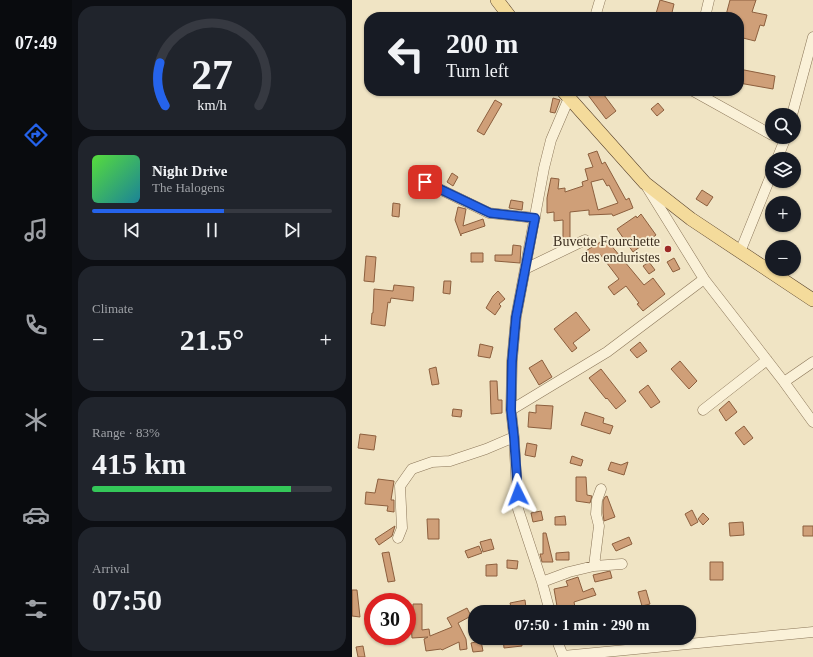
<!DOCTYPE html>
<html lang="en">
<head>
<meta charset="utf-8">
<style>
	body { margin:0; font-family:"Times New Roman",serif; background:#20242c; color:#f1f3f6; height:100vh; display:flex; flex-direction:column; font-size:15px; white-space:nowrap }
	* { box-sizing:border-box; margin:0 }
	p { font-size:13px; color:#9ea1a6 }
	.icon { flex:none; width:22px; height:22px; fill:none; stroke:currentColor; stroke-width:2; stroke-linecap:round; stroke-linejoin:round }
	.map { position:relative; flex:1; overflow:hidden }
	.sheet { display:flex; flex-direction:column; gap:6px; padding:6px; background:#0d0f14; width:280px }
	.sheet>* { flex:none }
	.hud { position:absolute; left:12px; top:12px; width:380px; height:84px; border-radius:16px; box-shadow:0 1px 3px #0004; background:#171b24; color:#f1f3f6; overflow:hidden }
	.tools { position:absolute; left:413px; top:108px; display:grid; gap:8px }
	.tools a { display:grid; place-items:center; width:36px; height:36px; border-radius:50%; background:#171b24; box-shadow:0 1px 3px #0004; font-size:20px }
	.speed { position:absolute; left:12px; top:593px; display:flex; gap:8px; font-size:20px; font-weight:700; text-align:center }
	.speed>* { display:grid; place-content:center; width:52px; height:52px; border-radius:50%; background:#171b24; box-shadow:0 1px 3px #0004; line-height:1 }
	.speed .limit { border:6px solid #d22; background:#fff; color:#111 }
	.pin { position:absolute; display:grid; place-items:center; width:34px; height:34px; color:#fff; margin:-17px; border-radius:8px; box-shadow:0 2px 6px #0006 }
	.me { position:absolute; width:44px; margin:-22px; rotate:357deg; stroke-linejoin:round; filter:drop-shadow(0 0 3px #0008) }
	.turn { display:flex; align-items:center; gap:14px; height:84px; padding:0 16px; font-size:18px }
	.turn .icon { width:52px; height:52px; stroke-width:2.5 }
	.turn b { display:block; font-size:28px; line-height:34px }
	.big { font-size:30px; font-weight:700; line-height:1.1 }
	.sheet .tile { flex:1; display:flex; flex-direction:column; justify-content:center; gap:6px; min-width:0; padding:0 14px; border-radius:16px; background:#20242c }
	.sheet .dial { align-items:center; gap:0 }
	.dial svg { height:104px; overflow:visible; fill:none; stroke:#363941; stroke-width:7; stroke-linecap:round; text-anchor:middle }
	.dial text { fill:#f1f3f6; stroke:none }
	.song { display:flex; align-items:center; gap:12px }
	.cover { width:48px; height:48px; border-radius:6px; background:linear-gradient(135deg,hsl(110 70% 55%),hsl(190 70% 35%)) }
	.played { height:4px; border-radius:2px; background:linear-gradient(90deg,#2563eb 55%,#363941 55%) }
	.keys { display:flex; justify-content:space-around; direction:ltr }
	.heat { display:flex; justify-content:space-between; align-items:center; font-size:22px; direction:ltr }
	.charge { height:6px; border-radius:3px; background:linear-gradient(90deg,#34c759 83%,#363941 0) }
	.trip { position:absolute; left:116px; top:605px; width:228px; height:40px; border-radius:16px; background:#171b24; box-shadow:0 1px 3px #0004; font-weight:700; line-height:40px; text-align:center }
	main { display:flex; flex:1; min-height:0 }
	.menu { display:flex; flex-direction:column; width:72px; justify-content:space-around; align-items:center; background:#090b0e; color:#9ea1a6 }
	.menu .icon { width:28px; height:28px }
	.menu .active { color:#2563eb }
	.menu b { font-size:18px; color:#f1f3f6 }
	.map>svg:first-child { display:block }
	.building { fill:#cf9f78; stroke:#8c5f3e; fill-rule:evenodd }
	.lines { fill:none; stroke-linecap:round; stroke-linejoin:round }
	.minor-casing { stroke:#8b7659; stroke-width:11 }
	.major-casing { stroke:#59432e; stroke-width:14 }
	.minor { stroke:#faf1d8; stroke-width:10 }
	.major { stroke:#f4db9b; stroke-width:13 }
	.route-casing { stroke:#184099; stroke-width:10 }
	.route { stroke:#2563eb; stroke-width:7 }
	.poi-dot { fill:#9d2a27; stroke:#f7eed4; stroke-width:1.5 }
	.labels { text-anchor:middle; stroke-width:3.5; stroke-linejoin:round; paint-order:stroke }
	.poi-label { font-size:14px; fill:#3b2d1e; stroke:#f7eed4; text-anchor:end }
</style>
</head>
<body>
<main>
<nav class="menu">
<b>07:49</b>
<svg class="icon active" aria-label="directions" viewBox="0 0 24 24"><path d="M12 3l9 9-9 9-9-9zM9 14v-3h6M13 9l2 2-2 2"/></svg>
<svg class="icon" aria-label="music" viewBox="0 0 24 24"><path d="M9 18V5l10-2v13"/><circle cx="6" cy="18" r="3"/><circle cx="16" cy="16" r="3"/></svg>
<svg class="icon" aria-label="phone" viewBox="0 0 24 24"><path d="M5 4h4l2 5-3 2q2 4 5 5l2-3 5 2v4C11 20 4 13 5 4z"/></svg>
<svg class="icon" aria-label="climate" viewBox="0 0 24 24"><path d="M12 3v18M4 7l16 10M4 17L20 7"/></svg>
<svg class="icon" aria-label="car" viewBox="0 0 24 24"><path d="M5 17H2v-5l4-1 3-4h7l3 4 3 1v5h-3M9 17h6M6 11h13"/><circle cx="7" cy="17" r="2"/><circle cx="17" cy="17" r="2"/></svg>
<svg class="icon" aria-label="filters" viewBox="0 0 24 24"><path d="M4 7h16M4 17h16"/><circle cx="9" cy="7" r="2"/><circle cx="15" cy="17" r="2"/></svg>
</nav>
<section class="sheet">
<div class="tile dial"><svg viewBox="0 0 100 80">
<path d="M14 69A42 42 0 1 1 86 69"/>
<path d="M14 69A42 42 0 0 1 10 36" stroke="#2563eb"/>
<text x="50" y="56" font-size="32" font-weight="700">27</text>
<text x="50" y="72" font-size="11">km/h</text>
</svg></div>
<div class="tile">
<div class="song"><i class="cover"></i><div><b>Night Drive</b><p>The Halogens</p></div></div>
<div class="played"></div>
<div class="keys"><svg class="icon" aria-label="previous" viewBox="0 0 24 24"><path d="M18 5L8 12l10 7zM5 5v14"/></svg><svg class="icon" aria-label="pause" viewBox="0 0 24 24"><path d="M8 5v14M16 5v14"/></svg><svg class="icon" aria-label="next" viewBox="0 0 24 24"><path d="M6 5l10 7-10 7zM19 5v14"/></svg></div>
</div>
<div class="tile"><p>Climate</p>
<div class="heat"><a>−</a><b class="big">21.5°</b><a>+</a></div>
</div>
<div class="tile"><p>Range · 83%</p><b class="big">415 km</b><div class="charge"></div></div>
<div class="tile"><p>Arrival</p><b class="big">07:50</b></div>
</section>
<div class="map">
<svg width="461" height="657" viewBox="0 0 461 657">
	<rect width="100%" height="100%" fill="#f0e4c4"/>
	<path class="building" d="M308,0l14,4 -3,13h-16z
		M378,0h26l-4,12 15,3 -3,11 -4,-1 -5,16 -16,-4v-20l-13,-2z
		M387,69l36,7 -2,13 -34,-6z
		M233,91h16l15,20 -10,8z
		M201,98l7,2 -5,13 -5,-1z
		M143,100l7,4 -18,31 -7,-4z
		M306,103l6,7 -7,6 -6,-7z
		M245,151l5,13 3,-2 21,38 3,-2 4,10 -20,8 -1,-2 -23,1v-5l-19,2v27h-7v-19l-9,1v-9l-7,1v-15l4,-20 8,1 -1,10 7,-1v4l18,-6 -1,-4 6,-2 -3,-11 8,-2 -5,-13zM251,179l4,7 2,-1 9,18 -20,7 -7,-28z
		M100,173l6,4 -5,9 -6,-4z
		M350,190l11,7 -6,9 -11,-7z
		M159,200l12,2 -1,8 -13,-2z
		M41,203l7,1 -1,13 -7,-1z
		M106,207l8,2 -3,17 20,-7 2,7 -24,8v2l-6,-16z
		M289,214l15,21 -23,17 -16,-23 19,-13 1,2z
		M253,238l39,47 9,-7 12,16 -22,17 -6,-7 2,-1 -13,-17 -12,9 -6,-8 11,-8 -19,-25 -11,7 -6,-8 12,-8v1z
		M161,245l8,1 -1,17 -25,-2v-6h17z
		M119,253h12v9h-12z
		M14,256l10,1 -2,25 -10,-1z
		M322,258l6,11 -7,3 -6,-10z
		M297,262l6,8 -6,4 -6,-8z
		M92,281h7l-1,13 -7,-1z
		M42,285l20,2 -1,14 -22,-3 -1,5 -2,-1 -3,24 -14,-2 1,-11h1l1,-24 19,2z
		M146,291l7,8 -6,5 2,2 -6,9 -9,-7 7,-12z
		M224,312l14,18 -17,13 4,5 -5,4 -18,-23z
		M288,342l7,9 -10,7 -7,-8z
		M128,344l13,3 -3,11 -12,-2z
		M190,360l10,17 -13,8 -10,-17z
		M328,361l17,20 -8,8 -18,-20z
		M84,367l3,17 -7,1 -3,-16z
		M249,369l25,32 -10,8 -9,-11 -1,1 -17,-21z
		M138,381h7l1,19h4v13l-11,1z
		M296,385l12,17 -9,6 -12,-16z
		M377,401l8,11 -11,9 -7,-11z
		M184,405l17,1 -2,23 -23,-2 1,-15 7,1z
		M101,409l9,1 -1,7 -9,-1z
		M233,412l19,6 -1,5 10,3 -3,8 -29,-9z
		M392,426l9,12 -9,7 -9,-12z
		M8,434l16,2 -2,14 -16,-2z
		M175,443l10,2 -2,12 -10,-2z
		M220,456l11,4 -2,6 -11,-3z
		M259,462l10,3 7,-3 -4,13 -16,-5z
		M224,477h10l1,18 5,1 -2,7 -14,-2z
		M26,479l16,2 -3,19h3v12l-7,-1 1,-5 -23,-2 1,-12 9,1z
		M255,496l8,21 -11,4 -1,-8v-12l2,-4z
		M340,510l6,12 -7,4 -6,-12z
		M189,511l2,9 -10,2 -2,-9z
		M351,513l6,6 -6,6 -5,-6z
		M213,516l1,9h-11v-8z
		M75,519h12v20h-11z
		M391,522l1,13 -14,1 -1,-13z
		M43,526l-3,10 -13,9 -4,-6z
		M451,526h10v10h-10z
		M191,533h3l7,29h-11l-2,-8h3z
		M277,537l3,7 -16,7 -4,-7z
		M139,539l3,10 -11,3 -3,-10z
		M127,546l3,7 -14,5 -3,-7z
		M37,552l6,29 -7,1 -6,-29z
		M217,552v8h-13v-7z
		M155,560l11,1 -1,8 -10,-1z
		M358,562h13v18h-13z
		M145,564v12h-11v-11z
		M258,571l2,7 -17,4 -2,-7z
		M226,577l5,15 10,-4 3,7 -22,7 2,10h-18l-4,-23 14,-3 -2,-5z
		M0,590h5l3,27 -8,-1z
		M294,590l4,14 -8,2 -4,-14z
		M173,600l1,8 -14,3 -2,-8z
		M61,604h9v26l7,-1 1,7 22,-9 -5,-9 20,-10 4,8 -13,7 8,16 1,10 -7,1 -1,-8 -17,8 -1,-1 -15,2 -2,-12 4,-2 -16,1 -1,-14 2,-1z
		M151,638h18l1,8 -18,2z
		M129,641l2,10 -10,1 -2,-9z
		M11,646l2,11h-7l-2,-10z"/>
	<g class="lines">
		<g class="minor-casing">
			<path id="minor" d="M243,17l5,-17
				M353,17l4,-17
				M341,91l79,44
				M440,115l21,-78
				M425,159l9,-22
				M73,182l64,31 46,5
				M295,187l57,92 80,103 29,40
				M388,252l32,-79
				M173,269l60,-29
				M432,382l29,-20
				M159,410l96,-58 97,-73
				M351,410l64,-50
				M46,538l4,-10 -2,-42 12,-17 20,-7 18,-1 36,-12 28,-12
				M242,566l5,-40 -3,-12 1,-14 4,-11
				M190,582l27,-10 25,-6 28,-2
				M198,612l-8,-30 -24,-73 -4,-72 -3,-27 1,-49 4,-44 28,-149 7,-28 21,-49
				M204,638l7,18 250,-24"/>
		</g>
		<g class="major-casing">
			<path id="major" d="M145,0l13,17
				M211,91l82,92 46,36 122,81"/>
		</g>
		<use href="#minor" class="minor"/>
		<use href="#major" class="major"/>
	</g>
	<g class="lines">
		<g class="route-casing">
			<path id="route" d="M73,182l65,31 45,5 -19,99 -4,44 -1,49 3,27 4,57"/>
		</g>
		<use href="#route" class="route"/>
	</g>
	<circle class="poi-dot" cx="316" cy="249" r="4"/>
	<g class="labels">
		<g class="poi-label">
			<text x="308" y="246">Buvette Fourchette<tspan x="308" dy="16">des enduristes</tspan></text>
		</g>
	</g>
</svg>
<div class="tools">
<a><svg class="icon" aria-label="search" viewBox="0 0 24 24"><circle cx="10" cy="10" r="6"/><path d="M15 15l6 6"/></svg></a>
<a><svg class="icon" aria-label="layers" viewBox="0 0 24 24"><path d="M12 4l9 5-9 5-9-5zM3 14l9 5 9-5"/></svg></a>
<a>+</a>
<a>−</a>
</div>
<div class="speed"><div class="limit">30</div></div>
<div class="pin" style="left:73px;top:182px;background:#d93025"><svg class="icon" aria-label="arrive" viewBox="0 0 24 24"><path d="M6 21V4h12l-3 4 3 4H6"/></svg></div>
<svg class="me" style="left:166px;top:494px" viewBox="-20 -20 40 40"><path d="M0-17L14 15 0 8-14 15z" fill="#2563eb" stroke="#fff" stroke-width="4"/></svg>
<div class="trip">07:50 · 1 min · 290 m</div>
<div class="hud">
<div class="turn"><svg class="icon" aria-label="left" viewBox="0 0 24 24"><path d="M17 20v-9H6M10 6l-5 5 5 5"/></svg><div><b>200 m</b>Turn left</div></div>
</div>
</div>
</main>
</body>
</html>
